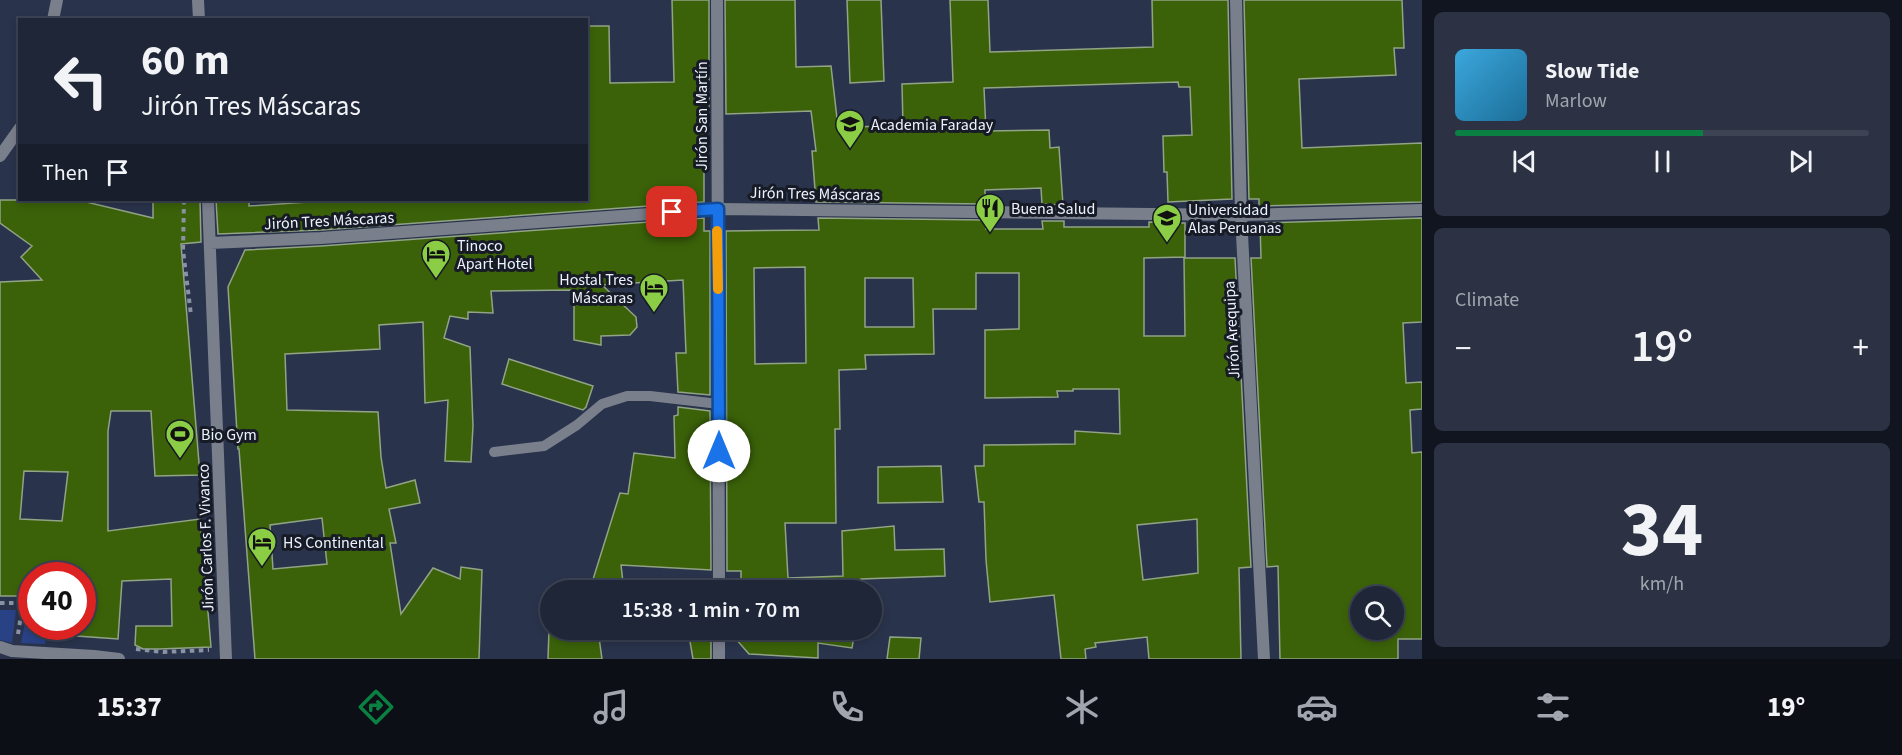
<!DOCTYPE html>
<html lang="en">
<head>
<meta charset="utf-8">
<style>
	body { margin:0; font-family:"Source Sans 3",sans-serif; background:#2c3243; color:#f1f3f6; height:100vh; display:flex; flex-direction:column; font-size:22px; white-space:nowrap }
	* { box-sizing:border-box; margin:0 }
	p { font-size:20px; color:#a1a5ae }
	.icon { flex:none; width:33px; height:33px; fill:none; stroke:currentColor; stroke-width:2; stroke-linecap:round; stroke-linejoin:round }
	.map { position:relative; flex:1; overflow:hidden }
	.drawer { display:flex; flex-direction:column; gap:12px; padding:12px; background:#11151f; width:480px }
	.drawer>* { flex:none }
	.top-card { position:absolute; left:18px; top:18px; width:570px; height:183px; border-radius:0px; box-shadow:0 3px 9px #0003,0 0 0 2px #3c4353; background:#1f2638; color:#f1f3f6; overflow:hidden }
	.buttons { position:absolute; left:1350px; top:586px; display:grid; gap:12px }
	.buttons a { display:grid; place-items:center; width:54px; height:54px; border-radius:50%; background:#1f2638; box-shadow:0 3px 9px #0003,0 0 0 2px #3c4353; font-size:30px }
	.speed { position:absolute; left:18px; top:562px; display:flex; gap:12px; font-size:30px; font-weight:700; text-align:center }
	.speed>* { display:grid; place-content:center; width:78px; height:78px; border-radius:50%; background:#1f2638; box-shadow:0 3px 9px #0003,0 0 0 2px #3c4353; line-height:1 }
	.speed .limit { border:9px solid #d22; background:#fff; color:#111 }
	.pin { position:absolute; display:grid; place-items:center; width:51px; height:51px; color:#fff; margin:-26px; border-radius:12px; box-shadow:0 3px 9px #0006 }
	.me { position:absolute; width:66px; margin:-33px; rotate:0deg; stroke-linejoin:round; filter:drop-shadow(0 0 4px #0008) }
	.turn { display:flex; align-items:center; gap:21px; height:126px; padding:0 24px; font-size:27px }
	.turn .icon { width:78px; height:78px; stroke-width:2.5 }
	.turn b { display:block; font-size:42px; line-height:51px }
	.then { display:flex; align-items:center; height:57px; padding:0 24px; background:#0003; gap:12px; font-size:22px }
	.big { font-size:45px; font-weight:600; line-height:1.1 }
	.drawer .tile { flex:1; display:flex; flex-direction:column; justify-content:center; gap:9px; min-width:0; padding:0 21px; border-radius:9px; background:#2c3243 }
	.drawer .dial { align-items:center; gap:0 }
	.dial b { font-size:78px; line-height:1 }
	.song { display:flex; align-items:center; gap:18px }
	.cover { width:72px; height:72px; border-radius:9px; background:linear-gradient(135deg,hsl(200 70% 55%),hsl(200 70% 35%)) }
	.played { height:6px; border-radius:3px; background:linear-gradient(90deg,#0b8043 60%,#3c4353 60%) }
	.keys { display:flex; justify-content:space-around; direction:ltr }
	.heat { display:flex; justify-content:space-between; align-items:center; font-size:33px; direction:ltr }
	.trip { position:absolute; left:540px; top:580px; width:342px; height:60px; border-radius:30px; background:#1f2638; box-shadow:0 3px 9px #0003,0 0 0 2px #3c4353; font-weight:600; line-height:60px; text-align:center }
	.dock { display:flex; height:96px; justify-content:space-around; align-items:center; background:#0c0f16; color:#a1a5ae }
	.dock .icon { width:42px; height:42px }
	.dock .current { color:#0b8043 }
	.dock b { font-size:27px; color:#f1f3f6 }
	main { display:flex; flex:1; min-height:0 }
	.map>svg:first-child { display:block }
	.green { fill:#294286 }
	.building { fill:#3b6209; stroke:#92a386; stroke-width:1.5; fill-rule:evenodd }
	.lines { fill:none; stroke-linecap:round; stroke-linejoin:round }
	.path { stroke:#8a92a4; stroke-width:4; stroke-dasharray:4.5 4.5; stroke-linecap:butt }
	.service { stroke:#7a7f8c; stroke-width:10 }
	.minor { stroke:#7a7f8c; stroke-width:12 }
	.tertiary { stroke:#7a7f8c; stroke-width:12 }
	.route-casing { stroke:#114b97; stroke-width:15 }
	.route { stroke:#1a73e8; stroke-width:10 }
	.slow { stroke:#f59e0b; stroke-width:10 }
	.labels { text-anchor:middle; stroke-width:6; stroke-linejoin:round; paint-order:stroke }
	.street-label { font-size:16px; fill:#ecf2fe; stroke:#171b26 }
	.poi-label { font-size:16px; fill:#ecf2fe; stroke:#171b26; text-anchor:start }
</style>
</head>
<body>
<main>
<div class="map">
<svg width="1422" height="659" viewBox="0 0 1422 659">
	<rect width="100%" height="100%" fill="#29334b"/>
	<path class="green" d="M0,610h16l-4,33 -12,-3z
		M31,610l1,17h16l-3,17 -24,-1 6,-32z"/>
	<path class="building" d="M672,0h37v114h-5v88l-383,28 -103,4 -2,-34h33v6l88,-6h249v-174h23l1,57 64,-1z
		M725,0h70l1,67 35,-1 7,61 65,-1 -1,-42 51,-2 -3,-82h38l2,52 163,-5 -1,-47h76l4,199 -64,3 -1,-30h-3l-1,-36 29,-1 -2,-48h-11l-1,-5 -194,6 2,43 63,-1 1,18 9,-1 4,58 -21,-1 -1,-16 -56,2v14l-169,-2 -4,-51h4l-5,-40 -85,3z
		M847,0h34l3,81 -34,2z
		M1244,0h158l2,48h-10l2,27 -97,4 3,69 120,-5v59l-163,4v-7h-10z
		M0,200h78l75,18v-18h47l1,42 -20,2 19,231 -45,1 -4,-65h-40l-3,20v100l92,-12 11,128 -52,2h-16l-8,-4 1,-19h36l-1,-47 -49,2 -4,58 -41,-3 4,-9h1v-51h-50v20h-32v-314l42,-2 -21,-23 11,-11 -32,-23zM24,471l44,1 -6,49 -42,-2z
		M704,218v13h6v164l-32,-3 -2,-39h10l-3,-73 -81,5 34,32 1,10 -7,8 -29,1v9l-27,-5v-50l-83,1 2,22 -25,-1v7l-18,-3 -6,22 26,9 3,79 -2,36 -26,-1 3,-61 -23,3 -2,-81 -44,3 1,24 -95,5 2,56 91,2 3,45 5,31 29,-8 5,23 -31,6 7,34h-6l11,71 32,-46 27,11 1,-12 21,3 -3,89h-224l-16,-210h-1l-10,-162 17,-37 76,-4zM322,518l5,46 -54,5 -3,-44z
		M818,218l168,2v9h57l-1,-8h22v6h85v-5l36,1v34l-41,1v78h41l-1,-78h51l16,309 -12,1 2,91h-92l-2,-22 -52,6 1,4 -11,2 1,10h-25l-7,-64 -64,7 -4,-42 -2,-58h-5l-4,-36h9v-21l91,-1v-13l45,3 -1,-45h-46v2h-16l1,6 -73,1v-68l34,-1v-56h-43v36h-43l1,45 -69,1 1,14 -27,1 1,59h-5l1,94h-51l3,55 55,-2 -1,-45 52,-5 1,24 49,-1 1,27 -84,3v12h-120v-20h-14l-1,-340 93,-1zM805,267l1,96 -51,1 -1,-96zM865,278h48l1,49h-49zM1197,519l1,54 -55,7 -6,-55z
		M1422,218v104l-19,1 3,60 16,-1v27l-12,1 2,43 10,-1v187h-24v20h-118l-2,-93 -11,1 -16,-309h10l-1,-35zM1360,597h34v33h-34z
		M509,359l84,27 -7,21 -3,3 -81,-26z
		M678,407l32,4 1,159 -90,-5 3,26 -34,-2 30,-96 8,1 6,-41 41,5 -1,-42 4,-1z
		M941,466l2,36 -65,1v-36z
		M549,630h49l4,29h-54z
		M688,630h23v29h-18z
		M728,630h127l-3,18 -34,-5v15l-69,-4z
		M890,637l31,1 -2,21h-32z"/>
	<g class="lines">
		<path class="path" d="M184,200l-1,50 8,65
			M82,602v2
			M0,603h32
			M18,634l5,-31
			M51,636l2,-9
			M71,637l4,-10
			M136,649l27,3 46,-2"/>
		<path class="service" d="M494,452l50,-6 33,-21 25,-21 25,-8h23l69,8"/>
		<path class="minor" d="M198,0l1,20
			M1236,0l5,215 23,444
			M53,20l4,-20
			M0,156l20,-28
			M208,200l18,459
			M210,243l111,-5 397,-29 523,6 181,-5"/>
		<path class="tertiary" d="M717,0l2,591
			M0,647l12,4 82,5 25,3
			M719,659v-29"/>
	</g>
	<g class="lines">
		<g class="route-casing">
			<path id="route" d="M672,212l46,-3 1,242"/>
		</g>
		<use href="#route" class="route"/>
		<path class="slow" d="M717,231l1,58"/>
	</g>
	<defs>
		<g id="school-pin" transform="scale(1.5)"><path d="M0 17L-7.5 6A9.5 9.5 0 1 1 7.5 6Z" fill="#8bce46" stroke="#171b26"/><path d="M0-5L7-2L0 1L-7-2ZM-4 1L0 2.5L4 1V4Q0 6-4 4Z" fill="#111"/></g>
		<g id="restaurant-pin" transform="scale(1.5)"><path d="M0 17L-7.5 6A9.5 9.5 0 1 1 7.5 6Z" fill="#8bce46" stroke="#171b26"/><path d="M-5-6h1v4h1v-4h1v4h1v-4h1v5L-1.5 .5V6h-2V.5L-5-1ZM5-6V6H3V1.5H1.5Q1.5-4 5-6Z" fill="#111"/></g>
		<g id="university-pin" transform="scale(1.5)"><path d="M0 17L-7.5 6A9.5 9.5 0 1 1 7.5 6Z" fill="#8bce46" stroke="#171b26"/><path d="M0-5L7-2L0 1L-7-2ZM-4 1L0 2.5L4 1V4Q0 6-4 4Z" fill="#111"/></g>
		<g id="hotel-pin" transform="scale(1.5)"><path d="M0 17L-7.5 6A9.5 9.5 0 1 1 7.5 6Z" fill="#8bce46" stroke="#171b26"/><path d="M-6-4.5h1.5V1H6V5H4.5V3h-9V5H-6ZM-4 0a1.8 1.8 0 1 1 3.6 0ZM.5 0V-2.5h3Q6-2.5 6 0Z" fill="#111"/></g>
		<g id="stadium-pin" transform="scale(1.5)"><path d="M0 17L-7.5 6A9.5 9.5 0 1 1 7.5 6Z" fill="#8bce46" stroke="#171b26"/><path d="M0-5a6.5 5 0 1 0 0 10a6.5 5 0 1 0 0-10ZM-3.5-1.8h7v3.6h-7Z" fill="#111"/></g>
	</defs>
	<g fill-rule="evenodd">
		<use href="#school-pin" x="850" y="124"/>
		<use href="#restaurant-pin" x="990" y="208"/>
		<use href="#university-pin" x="1167" y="218"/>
		<use href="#hotel-pin" x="436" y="254"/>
		<use href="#hotel-pin" x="654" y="288"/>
		<use href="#stadium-pin" x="180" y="434"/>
		<use href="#hotel-pin" x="262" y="542"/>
	</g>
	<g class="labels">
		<g class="street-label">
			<text transform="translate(701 116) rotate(-90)" y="6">Jirón San Martín</text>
			<text transform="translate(815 193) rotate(1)" y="6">Jirón Tres Máscaras</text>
			<text transform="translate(329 220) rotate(-3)" y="6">Jirón Tres Máscaras</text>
			<text transform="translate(1231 330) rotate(-93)" y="6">Jirón Arequipa</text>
			<text transform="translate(205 538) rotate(-92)" y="6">Jirón Carlos F. Vivanco</text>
		</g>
		<g class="poi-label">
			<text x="871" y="130">Academia Faraday</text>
			<text x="1011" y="214">Buena Salud</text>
			<text x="1188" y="215">Universidad<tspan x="1188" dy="18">Alas Peruanas</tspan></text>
			<text x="457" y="251">Tinoco<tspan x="457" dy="18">Apart Hotel</tspan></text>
			<text x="633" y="285" text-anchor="end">Hostal Tres<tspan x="633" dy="18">Máscaras</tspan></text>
			<text x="201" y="440">Bio Gym</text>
			<text x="283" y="548">HS Continental</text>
		</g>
	</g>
</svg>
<div class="buttons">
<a><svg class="icon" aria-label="search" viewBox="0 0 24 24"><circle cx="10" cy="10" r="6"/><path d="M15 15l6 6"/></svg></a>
</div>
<div class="speed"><div class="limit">40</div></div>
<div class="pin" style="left:672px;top:212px;background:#d93025"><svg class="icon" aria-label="arrive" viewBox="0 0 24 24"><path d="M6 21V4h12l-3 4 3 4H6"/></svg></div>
<svg class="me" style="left:719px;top:451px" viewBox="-20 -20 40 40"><circle r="19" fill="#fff"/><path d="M0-13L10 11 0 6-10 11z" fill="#1a73e8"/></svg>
<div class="trip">15:38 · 1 min · 70 m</div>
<div class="top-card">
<div class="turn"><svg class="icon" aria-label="left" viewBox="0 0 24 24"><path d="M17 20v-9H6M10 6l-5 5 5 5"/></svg><div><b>60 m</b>Jirón Tres Máscaras</div></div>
<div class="then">Then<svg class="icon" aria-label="arrive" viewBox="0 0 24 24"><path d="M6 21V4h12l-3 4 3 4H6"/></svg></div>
</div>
</div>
<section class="drawer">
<div class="tile">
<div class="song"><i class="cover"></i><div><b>Slow Tide</b><p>Marlow</p></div></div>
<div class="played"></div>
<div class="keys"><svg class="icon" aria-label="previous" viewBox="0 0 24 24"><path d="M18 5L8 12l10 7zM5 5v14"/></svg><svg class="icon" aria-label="pause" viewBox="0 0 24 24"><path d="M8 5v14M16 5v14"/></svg><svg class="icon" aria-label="next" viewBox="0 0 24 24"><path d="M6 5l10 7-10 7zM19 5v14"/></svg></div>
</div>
<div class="tile"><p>Climate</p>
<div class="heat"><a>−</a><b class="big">19°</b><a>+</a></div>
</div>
<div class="tile dial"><b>34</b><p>km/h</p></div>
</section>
</main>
<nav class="dock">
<b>15:37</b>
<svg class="icon current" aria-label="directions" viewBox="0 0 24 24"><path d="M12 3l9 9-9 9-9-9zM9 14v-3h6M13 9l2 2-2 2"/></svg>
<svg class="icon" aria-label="music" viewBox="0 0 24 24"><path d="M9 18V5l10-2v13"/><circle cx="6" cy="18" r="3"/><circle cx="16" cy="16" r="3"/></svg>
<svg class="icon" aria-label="phone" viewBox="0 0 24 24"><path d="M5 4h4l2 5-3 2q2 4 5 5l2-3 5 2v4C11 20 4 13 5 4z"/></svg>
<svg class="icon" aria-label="climate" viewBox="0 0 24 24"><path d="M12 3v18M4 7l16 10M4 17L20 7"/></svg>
<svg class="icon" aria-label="car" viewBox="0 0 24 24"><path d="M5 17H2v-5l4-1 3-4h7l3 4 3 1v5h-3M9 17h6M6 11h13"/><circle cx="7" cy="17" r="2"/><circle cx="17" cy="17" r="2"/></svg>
<svg class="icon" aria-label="filters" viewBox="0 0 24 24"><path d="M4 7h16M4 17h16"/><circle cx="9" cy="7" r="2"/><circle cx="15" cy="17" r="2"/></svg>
<b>19°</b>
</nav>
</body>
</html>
